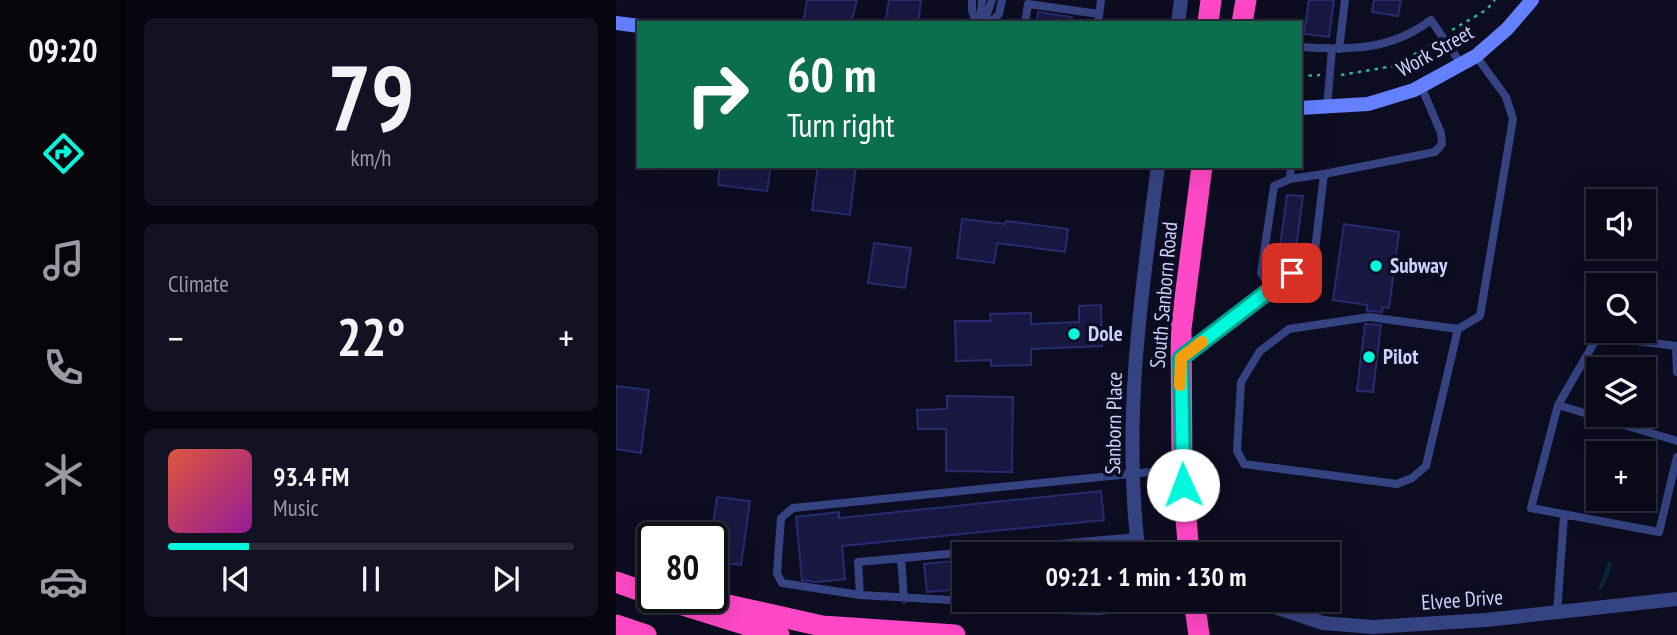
<!DOCTYPE html>
<html lang="en">
<head>
<meta charset="utf-8">
<style>
	body { margin:0; font-family:"PT Sans Narrow",sans-serif; background:#121322; color:#f1f3f6; height:100vh; display:flex; flex-direction:column; font-size:26px; white-space:nowrap }
	* { box-sizing:border-box; margin:0 }
	p { font-size:23px; color:#999aa2 }
	.icon { flex:none; width:38px; height:38px; fill:none; stroke:currentColor; stroke-width:2; stroke-linecap:round; stroke-linejoin:round }
	.map { position:relative; flex:1; overflow:hidden }
	.panel { display:flex; flex-direction:column; gap:18px; padding:18px; background:#05060e; width:490px }
	.panel>* { flex:none }
	.hud { position:absolute; left:21px; top:21px; width:665px; height:147px; border-radius:0px; box-shadow:0 7px 28px #0002,0 0 0 2px #292b38; background:#0b6e4f; color:#fff; overflow:hidden }
	.tools { position:absolute; left:970px; top:189px; display:grid; gap:14px }
	.tools a { display:grid; place-items:center; width:70px; height:70px; border-radius:0px; background:#090a19; box-shadow:0 7px 28px #0002,0 0 0 2px #292b38; font-size:35px }
	.speed { position:absolute; left:21px; top:522px; display:flex; gap:14px; font-size:35px; font-weight:700; text-align:center }
	.speed>* { display:grid; place-content:center; width:91px; height:91px; border-radius:50%; background:#090a19; box-shadow:0 7px 28px #0002,0 0 0 2px #292b38; line-height:1 }
	.speed .limit { border:4px solid #111; border-radius:10px; background:#fff; color:#111 }
	.pin { position:absolute; display:grid; place-items:center; width:60px; height:60px; color:#fff; margin:-30px; border-radius:14px; box-shadow:0 4px 10px #0006 }
	.me { position:absolute; width:77px; margin:-38px; rotate:358deg; stroke-linejoin:round; filter:drop-shadow(0 0 5px #0008) }
	.turn { display:flex; align-items:center; gap:24px; height:147px; padding:0 35px; font-size:32px }
	.turn .icon { width:91px; height:91px; stroke-width:2.5 }
	.turn b { display:block; font-size:49px; line-height:60px }
	.big { font-size:52px; font-weight:700; line-height:1.1 }
	.panel .tile { flex:1; display:flex; flex-direction:column; justify-content:center; gap:10px; min-width:0; padding:0 24px; border-radius:10px; background:#121322 }
	.panel .dial { align-items:center; gap:0 }
	.dial b { font-size:91px; line-height:1 }
	.song { display:flex; align-items:center; gap:21px }
	.cover { width:84px; height:84px; border-radius:10px; background:linear-gradient(135deg,hsl(10 70% 55%),hsl(300 70% 35%)) }
	.played { height:7px; border-radius:4px; background:linear-gradient(90deg,#00f8dd 20%,#292b38 20%) }
	.keys { display:flex; justify-content:space-around; direction:ltr }
	.heat { display:flex; justify-content:space-between; align-items:center; font-size:38px; direction:ltr }
	.trip { position:absolute; left:336px; top:542px; width:388px; height:70px; border-radius:0px; background:#090a19; box-shadow:0 7px 28px #0002,0 0 0 2px #292b38; font-weight:700; line-height:70px; text-align:center }
	main { display:flex; flex:1; min-height:0 }
	.tab-bar { display:flex; flex-direction:column; width:126px; justify-content:space-around; align-items:center; background:#04040a; color:#999aa2 }
	.tab-bar .icon { width:49px; height:49px }
	.tab-bar .current { color:#00f8dd }
	.tab-bar b { font-size:32px; color:#f1f3f6 }
	.map>svg:first-child { display:block }
	.lines { fill:none; stroke-linecap:round; stroke-linejoin:round }
	.stream { stroke:#07273f; stroke-width:4.5 }
	.building { fill:#181843; stroke:#292a70; stroke-width:2 }
	.path { stroke:#29b690; stroke-width:2.5; stroke-dasharray:3.5 5; stroke-linecap:butt }
	.lane { stroke:#364382; stroke-width:8 }
	.street { stroke:#364382; stroke-width:14 }
	.secondary { stroke:#6480ff; stroke-width:14 }
	.highway { stroke:#ff48c6; stroke-width:21 }
	.route-casing { stroke:#00a190; stroke-width:18 }
	.route { stroke:#00f8dd; stroke-width:12 }
	.slow { stroke:#f59e0b; stroke-width:12 }
	.poi-dot { fill:#00f8dd; stroke:#0c0d21; stroke-width:2.5 }
	.labels { text-anchor:middle; stroke-width:7; stroke-linejoin:round; paint-order:stroke }
	.street-label { font-size:21px; fill:#cdd1ff; stroke:#0c0d21 }
	.poi-label { font-size:21px; font-weight:bold; fill:#cdd1ff; stroke:#0c0d21; text-anchor:start }
</style>
</head>
<body>
<main>
<nav class="tab-bar">
<b>09:20</b>
<svg class="icon current" aria-label="directions" viewBox="0 0 24 24"><path d="M12 3l9 9-9 9-9-9zM9 14v-3h6M13 9l2 2-2 2"/></svg>
<svg class="icon" aria-label="music" viewBox="0 0 24 24"><path d="M9 18V5l10-2v13"/><circle cx="6" cy="18" r="3"/><circle cx="16" cy="16" r="3"/></svg>
<svg class="icon" aria-label="phone" viewBox="0 0 24 24"><path d="M5 4h4l2 5-3 2q2 4 5 5l2-3 5 2v4C11 20 4 13 5 4z"/></svg>
<svg class="icon" aria-label="climate" viewBox="0 0 24 24"><path d="M12 3v18M4 7l16 10M4 17L20 7"/></svg>
<svg class="icon" aria-label="car" viewBox="0 0 24 24"><path d="M5 17H2v-5l4-1 3-4h7l3 4 3 1v5h-3M9 17h6M6 11h13"/><circle cx="7" cy="17" r="2"/><circle cx="17" cy="17" r="2"/></svg>
</nav>
<section class="panel">
<div class="tile dial"><b>79</b><p>km/h</p></div>
<div class="tile"><p>Climate</p>
<div class="heat"><a>−</a><b class="big">22°</b><a>+</a></div>
</div>
<div class="tile">
<div class="song"><i class="cover"></i><div><b>93.4 FM</b><p>Music</p></div></div>
<div class="played"></div>
<div class="keys"><svg class="icon" aria-label="previous" viewBox="0 0 24 24"><path d="M18 5L8 12l10 7zM5 5v14"/></svg><svg class="icon" aria-label="pause" viewBox="0 0 24 24"><path d="M8 5v14M16 5v14"/></svg><svg class="icon" aria-label="next" viewBox="0 0 24 24"><path d="M6 5l10 7-10 7zM19 5v14"/></svg></div>
</div>
</section>
<div class="map">
<svg width="1061" height="635" viewBox="0 0 1061 635">
	<rect width="100%" height="100%" fill="#0c0d21"/>
	<g class="lines">
		<path class="stream" d="M985,587l9,-23"/>
	</g>
	<path class="building" d="M191,0h50l-6,23h-48z
		M273,0h32l-3,23h-33z
		M693,0h25l-5,37 -25,-3z
		M758,0h27l-3,16 -26,-4z
		M422,12l34,5 -1,6h-34z
		M104,166h51l-4,25 -49,-6z
		M202,166h38l-6,49 -38,-5z
		M671,195l16,1 -9,68 -16,-3z
		M346,219l43,5 1,-3 62,8 -3,23 -68,-9 -3,20 -37,-5z
		M728,224l55,8 -10,76 -6,-1 -1,5 -15,-1v-6l-34,-5z
		M258,243l37,5 -6,40 -37,-5z
		M485,305l1,41 -71,3v16l-40,1v-6l-35,1 -1,-40h36l-1,-7 41,-1v11l48,-2v-16z
		M749,324l16,1 -8,67 -16,-1z
		M0,386l33,4 -8,63 -25,-4z
		M331,396l66,1 -1,75 -66,-1v-42h-28l-1,-19 30,-1z
		M485,491l3,29 -262,26 3,33 -29,3 -14,-2 -6,-63 43,-5v6z
		M101,497l33,4 -9,64 -26,-3 2,-13 -5,-1 -1,-11z
		M348,560v29l-37,3 -3,-28z"/>
	<g class="lines">
		<path class="path" d="M836,30l34,-20 9,-10
			M725,75l53,-9 41,-24
			M684,76l20,-1"/>
		<path class="lane" d="M356,0v10l4,13
			M364,23l2,-23
			M368,23l8,-23
			M374,23l9,-9 3,-14
			M409,23l3,-19 71,10
			M482,23l3,-23
			M684,47c49,3 90,4 131,-27l30,44
			M723,49l6,-49
			M711,107l5,-58
			M674,179l34,-5
			M655,288l-10,-15 13,-87 16,-7 1,-13
			M842,329l-32,137 -14,12 -15,6 -153,-20 -7,-13 4,-69 19,-31 29,-22 80,-12 89,12 22,-13 33,-197 -7,-22 -30,-41
			M567,356l109,-83 20,2 12,-101 111,-22 7,-8 -1,-11 -20,-47
			M1061,372l-1,-26 -78,-10 -40,69 -27,103 128,24 18,-75
			M942,405l119,36
			M285,558l3,41
			M244,595l-78,-12 -5,-10 4,-55 12,-10 387,-39
			M511,600l-20,10 -9,1 -76,-2 -53,-8 -109,-6 -2,-33 279,-25
			M941,613l7,-98"/>
		<path class="street" d="M562,23l3,-23
			M523,555c-17,-130 2,-260 19,-389
			M638,600l69,23 50,4 113,-7 191,-21"/>
		<path class="secondary" d="M0,23l23,3
			M684,108l68,-4 46,-14 62,-34 31,-27 25,-29"/>
		<path class="highway" d="M592,23l3,-23
			M626,23l4,-23
			M573,555l-7,-86 -1,-140 21,-163
			M0,582l37,13
			M41,597l122,38
			M76,597l130,29 133,9
			M578,600l5,35
			M0,625l30,10"/>
	</g>
	<g class="lines">
		<g class="route-casing">
			<path id="route" d="M567,485l-2,-127 111,-85"/>
		</g>
		<use href="#route" class="route"/>
		<path class="slow" d="M564,385l1,-27 21,-16"/>
	</g>
	<g class="poi-dot">
		<circle cx="760" cy="266" r="7"/>
		<circle cx="458" cy="334" r="7"/>
		<circle cx="753" cy="357" r="7"/>
	</g>
	<g class="labels">
		<g class="street-label">
			<text transform="translate(819 51) rotate(-29)" y="7">Work Street</text>
			<text transform="translate(548 295) rotate(-85)" y="7">South Sanborn Road</text>
			<text transform="translate(498 423) rotate(-89)" y="7">Sanborn Place</text>
			<text transform="translate(846 600) rotate(-4)" y="7">Elvee Drive</text>
		</g>
		<g class="poi-label">
			<text x="774" y="273">Subway</text>
			<text x="472" y="341">Dole</text>
			<text x="767" y="364">Pilot</text>
		</g>
	</g>
</svg>
<div class="tools">
<a><svg class="icon" aria-label="sound" viewBox="0 0 24 24"><path d="M4 9h4l5-4v14l-5-4H4zM17 9q2 3 0 6"/></svg></a>
<a><svg class="icon" aria-label="search" viewBox="0 0 24 24"><circle cx="10" cy="10" r="6"/><path d="M15 15l6 6"/></svg></a>
<a><svg class="icon" aria-label="layers" viewBox="0 0 24 24"><path d="M12 4l9 5-9 5-9-5zM3 14l9 5 9-5"/></svg></a>
<a>+</a>
</div>
<div class="speed"><div class="limit">80</div></div>
<div class="pin" style="left:676px;top:273px;background:#d93025"><svg class="icon" aria-label="arrive" viewBox="0 0 24 24"><path d="M6 21V4h12l-3 4 3 4H6"/></svg></div>
<svg class="me" style="left:567px;top:485px" viewBox="-20 -20 40 40"><circle r="19" fill="#fff"/><path d="M0-13L10 11 0 6-10 11z" fill="#00f8dd"/></svg>
<div class="trip">09:21 · 1 min · 130 m</div>
<div class="hud">
<div class="turn"><svg class="icon" aria-label="right" viewBox="0 0 24 24"><path d="M7 20v-9h11M14 6l5 5-5 5"/></svg><div><b>60 m</b>Turn right</div></div>
</div>
</div>
</main>
</body>
</html>
